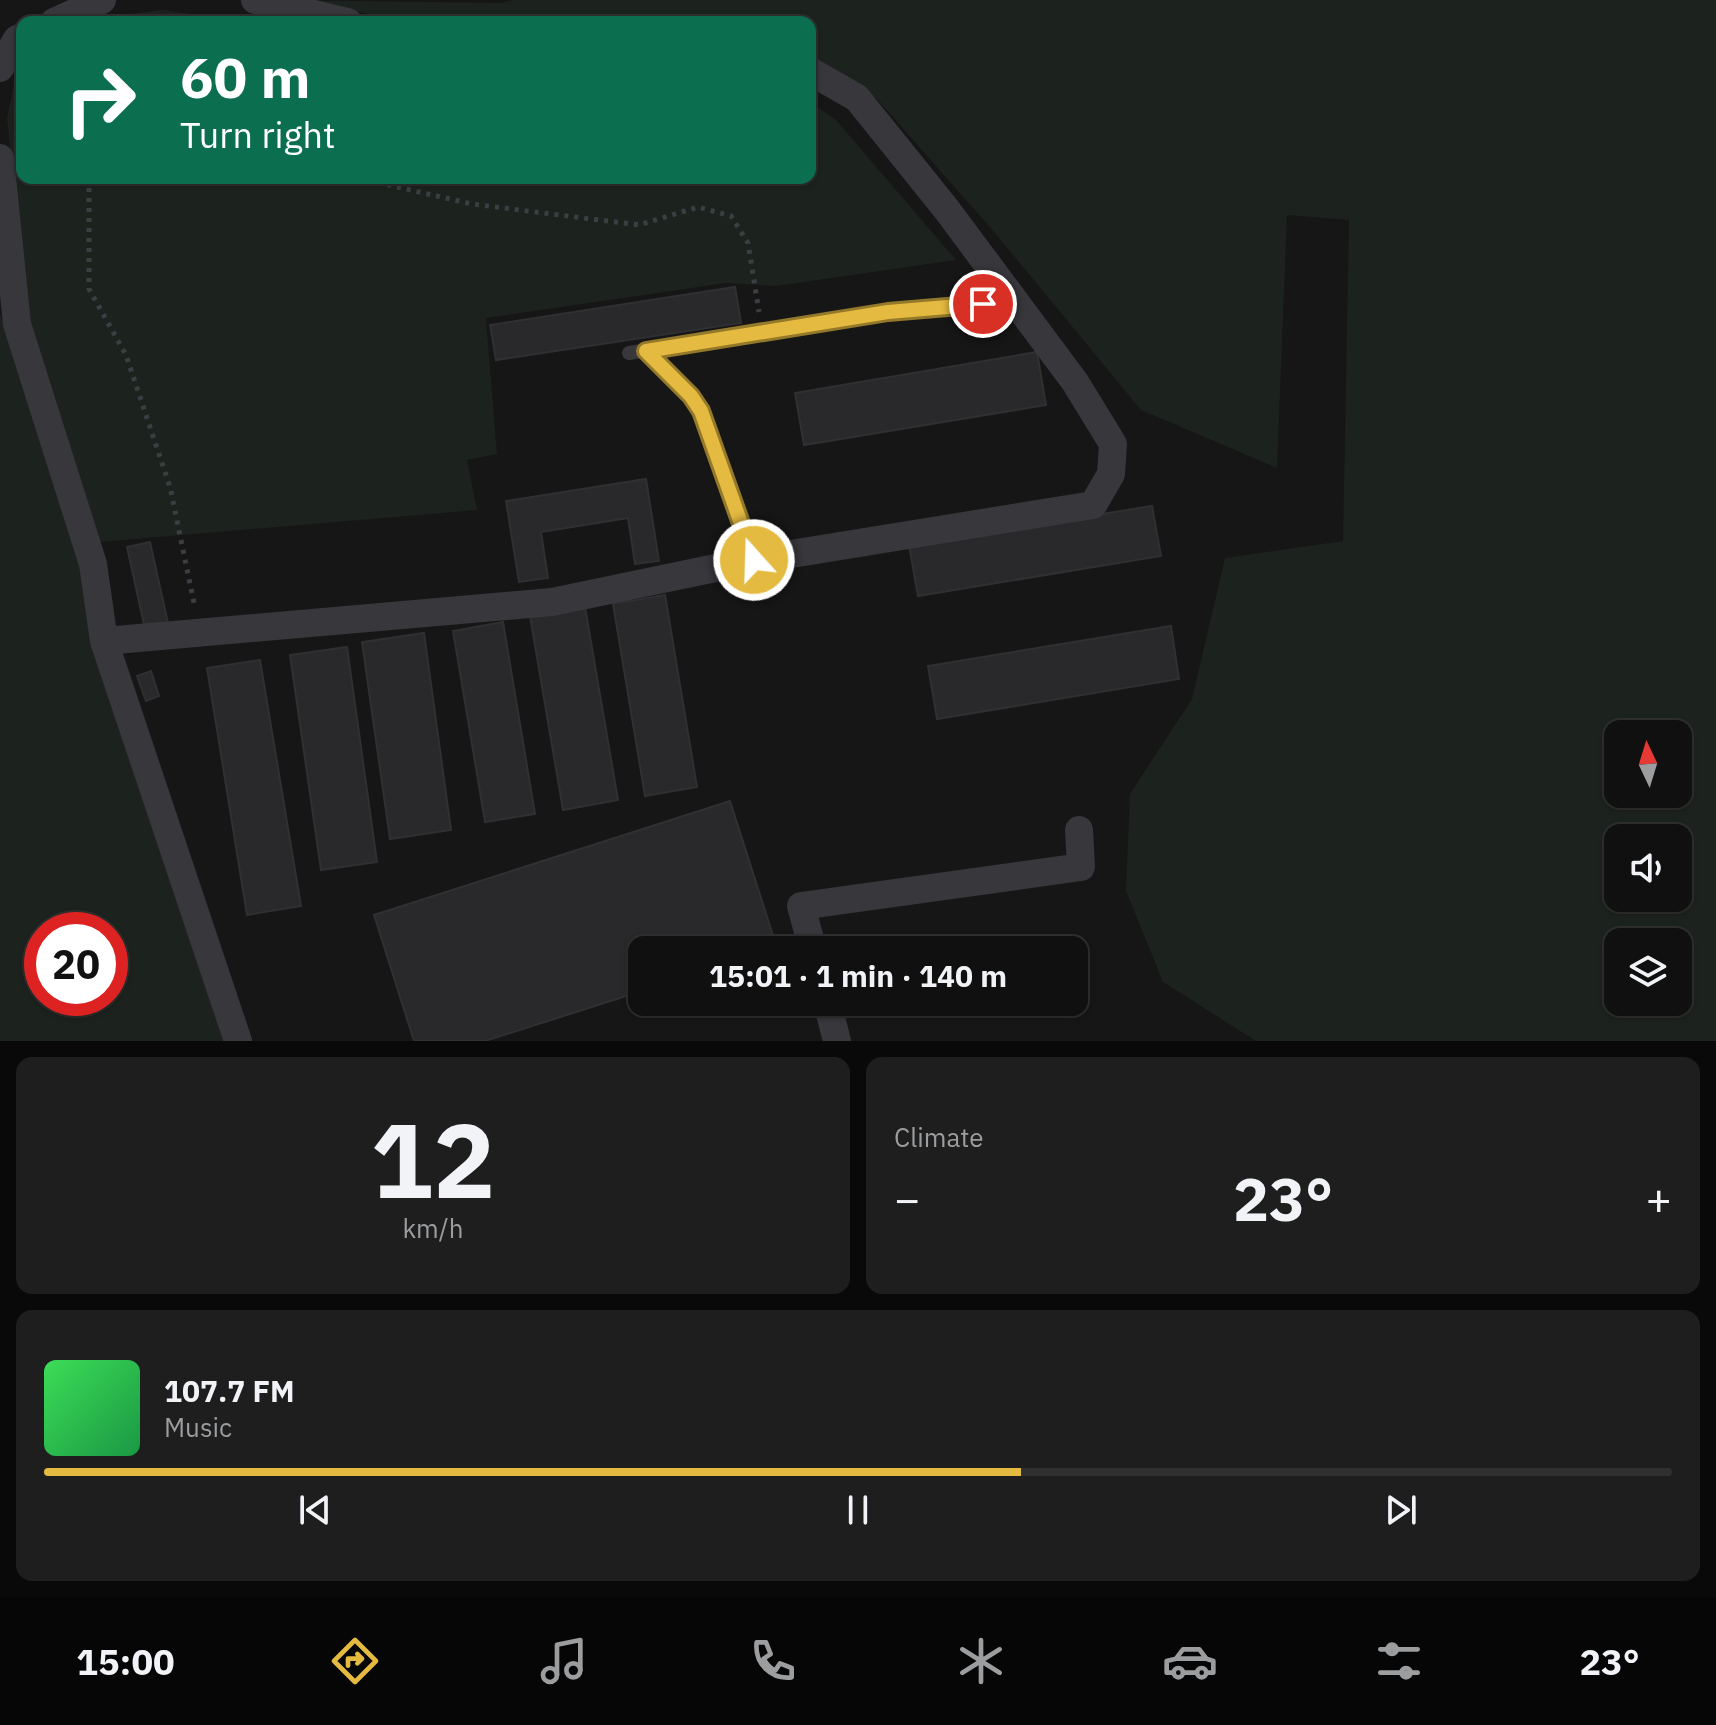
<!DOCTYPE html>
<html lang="en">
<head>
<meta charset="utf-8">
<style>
	body { margin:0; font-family:"IBM Plex Sans",sans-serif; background:#1e1e1f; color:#f1f3f6; height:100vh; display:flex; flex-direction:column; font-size:30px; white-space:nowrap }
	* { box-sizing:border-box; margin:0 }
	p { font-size:26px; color:#9c9d9f }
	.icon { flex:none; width:44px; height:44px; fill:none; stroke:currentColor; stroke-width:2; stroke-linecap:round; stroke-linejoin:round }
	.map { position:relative; height:1041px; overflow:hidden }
	.panel { display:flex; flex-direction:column; gap:16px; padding:16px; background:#090909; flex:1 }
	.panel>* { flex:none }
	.guide { position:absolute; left:16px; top:16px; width:800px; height:168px; border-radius:16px; box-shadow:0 2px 6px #0004,0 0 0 2px #303031; background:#0b6e4f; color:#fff; overflow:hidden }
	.needle { width:52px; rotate:356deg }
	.tools { position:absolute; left:1604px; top:720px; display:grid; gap:16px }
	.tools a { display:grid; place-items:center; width:88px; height:88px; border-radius:16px; background:#101011; box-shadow:0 2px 6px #0004,0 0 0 2px #303031; font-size:40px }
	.speed { position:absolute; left:24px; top:912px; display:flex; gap:16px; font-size:40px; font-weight:700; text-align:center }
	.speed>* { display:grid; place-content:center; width:104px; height:104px; border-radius:50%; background:#101011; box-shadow:0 2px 6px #0004,0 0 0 2px #303031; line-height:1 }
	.speed .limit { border:12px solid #d22; background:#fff; color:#111 }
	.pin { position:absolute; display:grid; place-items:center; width:68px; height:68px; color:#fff; margin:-34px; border:4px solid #fff; border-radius:50%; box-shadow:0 2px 8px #0007 }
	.me { position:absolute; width:88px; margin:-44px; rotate:340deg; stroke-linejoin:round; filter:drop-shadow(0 0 6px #0008) }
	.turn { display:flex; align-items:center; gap:28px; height:168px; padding:0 32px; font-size:36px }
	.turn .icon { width:104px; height:104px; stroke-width:2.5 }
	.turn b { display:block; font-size:56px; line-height:68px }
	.big { font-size:60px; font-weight:700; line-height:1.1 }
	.panel .tile { flex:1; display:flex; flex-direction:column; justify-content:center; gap:12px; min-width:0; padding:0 28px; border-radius:16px; background:#1e1e1f }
	.panel .dial { align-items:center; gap:0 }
	.dial b { font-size:104px; line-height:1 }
	.song { display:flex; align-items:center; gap:24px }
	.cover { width:96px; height:96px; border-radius:12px; background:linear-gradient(135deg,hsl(130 70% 55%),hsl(140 70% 35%)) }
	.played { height:8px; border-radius:4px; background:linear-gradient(90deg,#e4ba41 60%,#303031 60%) }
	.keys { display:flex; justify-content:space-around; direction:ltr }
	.heat { display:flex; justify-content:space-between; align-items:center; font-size:44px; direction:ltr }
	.panel .tiles { flex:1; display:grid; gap:16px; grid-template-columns:1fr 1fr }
	.tile:last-child { grid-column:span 2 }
	.trip { position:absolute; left:628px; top:936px; width:460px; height:80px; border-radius:16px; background:#101011; box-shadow:0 2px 6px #0004,0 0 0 2px #303031; font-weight:700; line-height:80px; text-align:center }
	.menu { display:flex; height:128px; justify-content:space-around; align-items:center; background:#060607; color:#9c9d9f }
	.menu .icon { width:56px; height:56px }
	.menu .on { color:#e4ba41 }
	.menu b { font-size:36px; color:#f1f3f6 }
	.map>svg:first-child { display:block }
	.green { fill:#1c221d; fill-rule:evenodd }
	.building { fill:#29292b; stroke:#303033; stroke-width:2 }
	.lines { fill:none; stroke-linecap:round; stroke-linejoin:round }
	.path { stroke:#3d3e43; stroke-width:5; stroke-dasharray:4 6; stroke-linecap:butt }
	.service { stroke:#37373c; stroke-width:14 }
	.minor { stroke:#37373c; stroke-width:28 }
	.route-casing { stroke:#94792a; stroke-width:20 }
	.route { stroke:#e4ba41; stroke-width:14 }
</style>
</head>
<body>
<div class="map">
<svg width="1716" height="1041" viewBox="0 0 1716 1041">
	<rect width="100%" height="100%" fill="#161617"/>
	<path class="green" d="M288,0l213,3 12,-3h1203v1041h-460l-93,-59 -37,-91 4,-97 62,-95 33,-141 118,-17 6,-321 -62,-5 -10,253 -136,-58 -146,-177 -119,-135 -66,-40v-36h-395zM1618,734h60v60h-60zM1618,838h60v60h-60zM1618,942h60v60h-60z
		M162,10h1l82,12h-150l12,-5z
		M22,69v109h788v-76l26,18 120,140 -180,26 -50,-3 -240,35 11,136 -30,6 10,50 -378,32 -71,-228 -21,-196 8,-39z
		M0,314l88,217 142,510h-230zM42,930h68v68h-68z"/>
	<path class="building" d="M735,287l6,36 -245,37 -6,-35z
		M1037,352l9,53 -242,40 -9,-52z
		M646,479l13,82 -24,3 -7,-46 -87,14 7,46 -29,4 -13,-81z
		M1152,506l9,50 -243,40 -9,-51z
		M150,542l18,81 -23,6 -18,-82z
		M665,595l32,192 -52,9 -32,-192z
		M585,607l33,193 -55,10 -33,-194z
		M503,622l32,192 -50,8 -32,-191z
		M1171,626l8,53 -242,40 -9,-53z
		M424,633l27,197 -61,9 -28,-197z
		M347,647l30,215 -56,8 -31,-215z
		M260,660l41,246 -54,9 -40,-247z
		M151,671l8,25 -13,5 -9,-25z
		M730,801l47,147 -7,2h-128v41l-157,50h-71l-40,-126z"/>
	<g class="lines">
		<path class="path" d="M89,178v111l37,66 44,132 25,121
			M358,178l114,26 167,21 59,-18 33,9 17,27 11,69"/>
		<path class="service" d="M646,351l45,45 10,15 53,149
			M629,353l259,-41 126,-11"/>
		<path class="minor" d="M255,0l93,22
			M54,22l48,-22
			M0,68l17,-29 5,-2
			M0,158l17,166 76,240 11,77 134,400
			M104,641l448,-39 202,-42 339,-55 18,-31 2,-30 -38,-62 -128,-172 -90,-112 -47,-27
			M813,950l-12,-44 280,-39 -2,-37
			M827,1002l10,39"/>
	</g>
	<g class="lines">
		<g class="route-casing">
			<path id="route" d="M754,560l-53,-149 -10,-15 -45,-45 242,-39 95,-8"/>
		</g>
		<use href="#route" class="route"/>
	</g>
</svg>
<div class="tools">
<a><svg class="needle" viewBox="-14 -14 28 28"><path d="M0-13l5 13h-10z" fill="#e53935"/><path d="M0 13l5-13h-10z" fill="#9c9d9f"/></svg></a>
<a><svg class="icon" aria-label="sound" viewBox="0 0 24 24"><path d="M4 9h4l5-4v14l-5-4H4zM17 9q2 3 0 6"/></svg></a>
<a><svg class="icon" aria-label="layers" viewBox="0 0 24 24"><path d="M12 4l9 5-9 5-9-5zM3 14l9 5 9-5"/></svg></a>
</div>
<div class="speed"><div class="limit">20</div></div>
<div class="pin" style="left:983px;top:304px;background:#d93025"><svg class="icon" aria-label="arrive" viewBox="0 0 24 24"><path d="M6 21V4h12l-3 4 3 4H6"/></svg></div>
<svg class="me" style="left:754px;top:560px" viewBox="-20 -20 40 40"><circle r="17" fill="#e4ba41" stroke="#fff" stroke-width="3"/><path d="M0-11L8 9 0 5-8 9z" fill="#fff"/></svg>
<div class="trip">15:01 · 1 min · 140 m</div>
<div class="guide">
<div class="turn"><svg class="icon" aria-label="right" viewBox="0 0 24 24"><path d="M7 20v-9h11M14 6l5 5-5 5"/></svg><div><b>60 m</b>Turn right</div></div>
</div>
</div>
<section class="panel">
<div class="tiles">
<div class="tile dial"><b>12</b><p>km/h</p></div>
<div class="tile"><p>Climate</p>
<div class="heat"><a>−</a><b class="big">23°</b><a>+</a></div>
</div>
<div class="tile">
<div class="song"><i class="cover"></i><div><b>107.7 FM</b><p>Music</p></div></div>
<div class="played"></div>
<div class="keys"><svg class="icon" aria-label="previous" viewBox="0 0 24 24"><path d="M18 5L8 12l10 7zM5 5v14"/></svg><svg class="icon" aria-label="pause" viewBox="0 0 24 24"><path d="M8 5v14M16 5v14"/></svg><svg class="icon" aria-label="next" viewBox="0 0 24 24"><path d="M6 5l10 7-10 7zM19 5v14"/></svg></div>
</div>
</div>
</section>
<nav class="menu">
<b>15:00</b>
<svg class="icon on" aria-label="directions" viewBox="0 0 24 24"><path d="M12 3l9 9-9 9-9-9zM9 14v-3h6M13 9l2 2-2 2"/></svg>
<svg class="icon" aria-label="music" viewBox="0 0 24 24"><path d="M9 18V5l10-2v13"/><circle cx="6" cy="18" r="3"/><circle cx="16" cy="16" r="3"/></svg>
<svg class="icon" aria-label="phone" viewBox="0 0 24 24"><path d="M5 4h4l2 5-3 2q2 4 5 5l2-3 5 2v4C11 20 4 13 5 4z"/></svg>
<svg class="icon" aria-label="climate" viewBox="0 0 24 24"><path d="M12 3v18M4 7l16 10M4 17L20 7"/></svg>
<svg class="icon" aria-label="car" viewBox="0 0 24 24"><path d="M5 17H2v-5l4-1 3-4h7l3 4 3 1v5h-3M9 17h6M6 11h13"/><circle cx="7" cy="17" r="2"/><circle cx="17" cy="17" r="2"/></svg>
<svg class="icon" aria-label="filters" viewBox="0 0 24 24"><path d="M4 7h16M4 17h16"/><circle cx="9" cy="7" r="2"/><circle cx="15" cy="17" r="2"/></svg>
<b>23°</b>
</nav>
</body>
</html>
